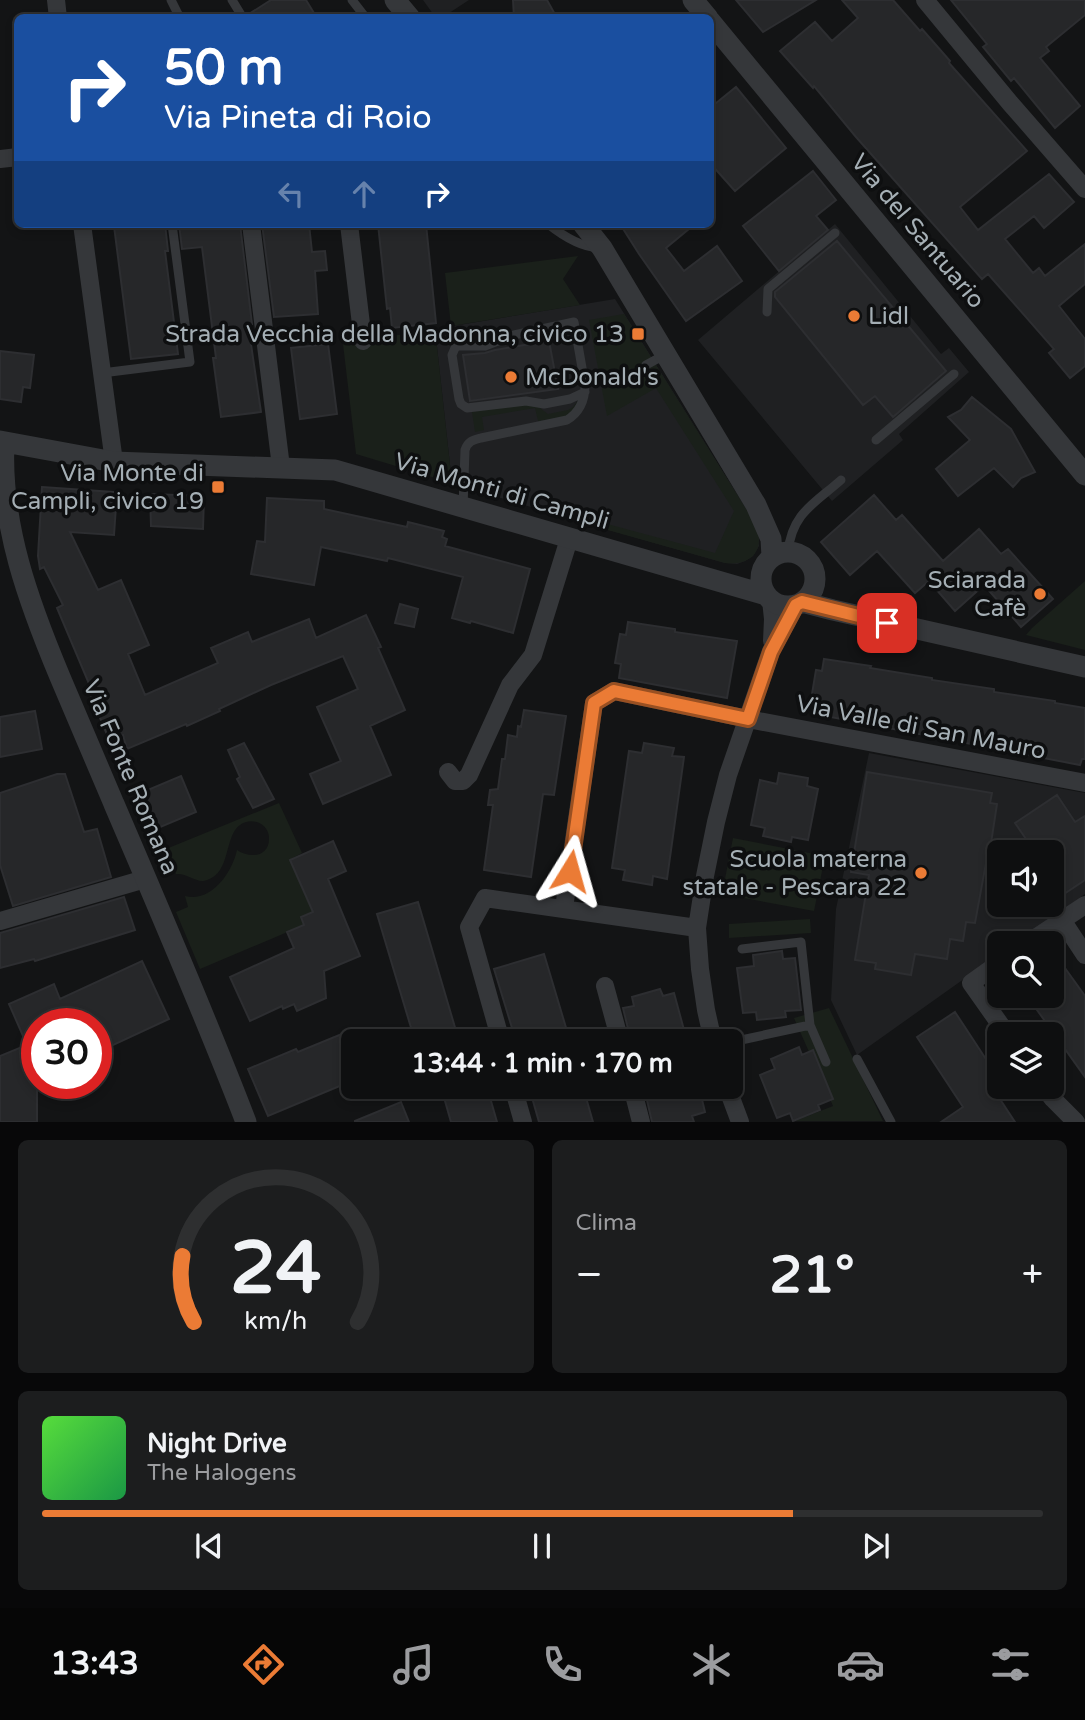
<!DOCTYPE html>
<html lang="it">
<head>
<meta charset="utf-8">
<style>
	body { margin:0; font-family:"Varela Round",sans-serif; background:#1c1d1e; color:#f1f3f6; height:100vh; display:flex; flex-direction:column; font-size:26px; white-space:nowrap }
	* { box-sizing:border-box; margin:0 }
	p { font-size:23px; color:#9b9c9f }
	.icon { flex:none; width:38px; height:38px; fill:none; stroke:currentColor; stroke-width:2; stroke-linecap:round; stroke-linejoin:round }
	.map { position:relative; height:1122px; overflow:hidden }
	.sheet { display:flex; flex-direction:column; gap:18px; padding:18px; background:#080809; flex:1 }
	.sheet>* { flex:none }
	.hud { position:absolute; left:14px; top:14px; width:700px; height:214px; border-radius:10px; box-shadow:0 4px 10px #0003,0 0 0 2px #2e2f30; background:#1a4fa0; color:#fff; overflow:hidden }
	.controls { position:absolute; left:987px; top:840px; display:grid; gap:14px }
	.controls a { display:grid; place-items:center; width:77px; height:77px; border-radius:10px; background:#0e0f10; box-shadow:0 4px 10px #0003,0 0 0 2px #2e2f30; font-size:35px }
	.speed { position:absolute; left:21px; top:1008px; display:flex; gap:14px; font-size:35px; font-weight:700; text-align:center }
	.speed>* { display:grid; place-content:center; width:91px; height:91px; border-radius:50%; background:#0e0f10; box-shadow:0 4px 10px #0003,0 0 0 2px #2e2f30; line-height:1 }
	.speed .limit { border:10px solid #d22; background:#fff; color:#111 }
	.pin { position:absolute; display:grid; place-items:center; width:60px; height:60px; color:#fff; margin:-30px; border-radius:14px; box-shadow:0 4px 10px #0006 }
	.me { position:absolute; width:77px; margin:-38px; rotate:8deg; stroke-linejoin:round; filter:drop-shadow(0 0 5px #0008) }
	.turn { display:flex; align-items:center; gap:24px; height:147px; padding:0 35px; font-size:32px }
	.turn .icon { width:91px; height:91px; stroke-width:2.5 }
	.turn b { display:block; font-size:49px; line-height:60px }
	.lanes { display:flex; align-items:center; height:66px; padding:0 35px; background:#0003; justify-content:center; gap:35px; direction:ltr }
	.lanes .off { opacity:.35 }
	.big { font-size:52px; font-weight:700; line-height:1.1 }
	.sheet .tile { flex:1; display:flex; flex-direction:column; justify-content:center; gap:10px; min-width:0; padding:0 24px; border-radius:10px; background:#1c1d1e }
	.sheet .dial { align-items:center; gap:0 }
	.dial svg { height:182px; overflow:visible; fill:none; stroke:#2e2f30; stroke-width:7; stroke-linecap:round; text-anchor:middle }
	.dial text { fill:#f1f3f6; stroke:none }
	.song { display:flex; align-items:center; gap:21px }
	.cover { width:84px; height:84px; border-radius:10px; background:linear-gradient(135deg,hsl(110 70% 55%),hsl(140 70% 35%)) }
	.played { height:7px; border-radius:4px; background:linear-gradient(90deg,#eb7b35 75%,#2e2f30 75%) }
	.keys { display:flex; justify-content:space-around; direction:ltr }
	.heat { display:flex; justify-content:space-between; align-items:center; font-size:38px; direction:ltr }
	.sheet .tiles { flex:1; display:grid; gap:18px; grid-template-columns:1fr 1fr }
	.tile:last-child { grid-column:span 2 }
	.trip { position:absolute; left:341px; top:1029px; width:402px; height:70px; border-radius:10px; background:#0e0f10; box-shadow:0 4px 10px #0003,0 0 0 2px #2e2f30; font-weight:700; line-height:70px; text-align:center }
	.menu { display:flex; height:112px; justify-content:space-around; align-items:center; background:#060606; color:#9b9c9f }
	.menu .icon { width:49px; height:49px }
	.menu .selected { color:#eb7b35 }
	.menu b { font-size:32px; color:#f1f3f6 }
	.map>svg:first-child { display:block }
	.built { fill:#1f2022; fill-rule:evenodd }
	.green { fill:#1a201a }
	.building { fill:#262729; stroke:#2d2e31; stroke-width:2 }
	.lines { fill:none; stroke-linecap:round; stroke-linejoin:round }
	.service { stroke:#35373a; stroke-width:9 }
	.minor { stroke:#35373a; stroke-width:18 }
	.tertiary { stroke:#35373a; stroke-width:21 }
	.route-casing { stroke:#995022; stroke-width:18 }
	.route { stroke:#eb7b35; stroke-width:12 }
	.poi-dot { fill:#eb7b35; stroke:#0e0f10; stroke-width:2.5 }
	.labels { text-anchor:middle; stroke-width:7; stroke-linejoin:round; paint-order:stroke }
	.street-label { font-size:24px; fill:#a5afb5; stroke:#0e0f10 }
	.poi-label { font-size:24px; fill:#a5afb5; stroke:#0e0f10; text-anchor:end }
</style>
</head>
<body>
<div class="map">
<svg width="1085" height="1122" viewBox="0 0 1085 1122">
	<rect width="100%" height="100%" fill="#131415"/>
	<path class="built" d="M423,0h46l-26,17 -7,1z
		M835,224l106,130 8,-6 20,24 -70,62 4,6 -71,61 -134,-161z
		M615,299l143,229 1,18 -6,10 -8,5 -8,3 -12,-1 -158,-45 -115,-35 -17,-154z
		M869,753l216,40v101l-70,49h-16v11l-142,101 -26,-55 5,-91zM999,852h53v53h-53z"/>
	<path class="green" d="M578,256l-15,23 17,26 -129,21 -6,-53z
		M624,314l134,214c5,26 -8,37 -33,35l-153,-43 2,-5 141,38 19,-42 -78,-123 -49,28 -18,-96z
		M435,329l17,154 -96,-29 -13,-110z
		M579,399l-4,10 -6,7 -31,5 -3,-13 -53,9 2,13 -9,2 -3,-20 54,-9 14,5 8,6 20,-4 5,-3z
		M1085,581v69l-59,-15 6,-7z
		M279,803l23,50 -11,6 22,53 -12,5 3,8 -104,44 -24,-57 12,-5 -3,-11c26,7 47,-23 52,-46 13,9 33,7 32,-13 -1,-15 -19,-20 -29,-12 -16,11 -9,48 -33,55 -10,4 -19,-7 -31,-6l-10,-25z
		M733,838l92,18 -11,55 -92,-17z
		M810,919l1,14 -82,5v-14z
		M829,1008l54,113h-88l38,-15 -39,-88z"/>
	<path class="building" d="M271,0h35l11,18h-67l-1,-4z
		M513,0h34l10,18h-43z
		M736,0h80l-53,32z
		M842,0h51l27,31 2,-2 28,32 -1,2 78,88 -67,56 18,23 71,-56 25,28 -30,26 -10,-12 -29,23 28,34 6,-5 6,8 40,-32v40l-26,22 26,33v27l-15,12 -21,-25 5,-4 -66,-75 -6,5 -126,-142 -42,-51 -1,2 -33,-37 35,-29 17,19 26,-23z
		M951,0h134v15l-39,32 3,4 -9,7 40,48 -25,22 -41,-50 -3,3 -28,-34 4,-3z
		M736,87l50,61 -51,43 -25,-28v-55z
		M813,171l23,29 -20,16 12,14 -49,41 -36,-45z
		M132,224h33l3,27h-3l13,103 -47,5 -17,-133z
		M179,224h61l12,100h-4l13,88 -40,5 -8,-59h3l-14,-111 -20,2z
		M262,224h47l3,28 13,-1 2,19 -12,1 3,43 -44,3z
		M378,224h48l10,99 -44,5 -2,-20 -3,1z
		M620,224h75l-29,24 18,23 33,-25 25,35 -56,40 -47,-67z
		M837,241l109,130 -53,46 -18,-21 -12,9 -88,-108v-5z
		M549,341l9,48 -88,12 -7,-46 22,-2 10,-3z
		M328,344l9,70 -37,5 -9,-71z
		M0,351l34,4 -4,33 -7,-1 -2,15 -21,-3z
		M972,397l39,32 24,43 -14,6 -8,9 -19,-19 -36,28 -22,-27 34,-29 -22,-23 13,-7z
		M42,487l71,5 -1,13 4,1 -2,29 -44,-3 28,58 23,-10 28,65 -21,9 17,41 73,-32 -7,-15 37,-16 4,10 57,-23 7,19 50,-23 15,32 -3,1 27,62 -35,16 21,49 -68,29 -13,-30 31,-13 -24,-54 41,-18 -15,-33 -72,29 -52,24 1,2 -33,15 -1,-2 -59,25 -4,-14 -15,2 -21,-50 3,-1 -33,-78 6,-3 -19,-38 -4,2 -2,-13z
		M150,494l54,2 -1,33 -52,-3z
		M874,495l22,25 6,-5 41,46 36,-32 22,25 7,-5 45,50 -32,28 -37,-42 -29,26 -26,-30 -14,12 -38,-42 -27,24 -29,-33z
		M267,498l57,3v8l83,18 1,-5 36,9 -2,6 5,2 -2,7 85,23 -17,64 -42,-12 -1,2 -18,-5 11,-41 -75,-19 -1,3 -66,-14 -7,38 -63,-11 6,-33 8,1z
		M400,604l18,5 -4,18 -19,-4z
		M628,622l47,7v3l62,9 -10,57 -108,-20 2,-14 -6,-1 5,-29 6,1z
		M824,659l47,7 -1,2 62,10v2l62,9v3l61,9v2l30,5v51h-3l-2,6 -265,-51 2,-13 -6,-1 5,-30 6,1z
		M524,710l42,6 -12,79 -11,-1 -12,83 -47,-7 9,-65h-5l2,-15 8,-1 4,-30h3l3,-24 9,2 1,-11 3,1z
		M35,711l7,38 -42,8v-40z
		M244,743l30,56 -21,9 -16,-29 3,-2 -12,-27z
		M644,743l30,5 -2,8 12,1 -17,122 -14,-3 -1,9 -29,-5 2,-10 -13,-2 17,-117 13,2z
		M867,772l125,21 -2,10 7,1 -9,59h-2l-11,60 -9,-1 -3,19 -13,-2 -3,20 -32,-5 -4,21 -36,-6 1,-6 -21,-3 14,-85 -18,-3z
		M779,773l29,5 -1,8 11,3 -10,51 -16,-3 -1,5 -28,-6 2,-8 -14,-3 9,-45 17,4z
		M57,774h8l19,58 13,-3 14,48 -98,29 -13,-41v-72z
		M181,776l15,36 -38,16 -15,-36z
		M1057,795l18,27 10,-6v64l-33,22v-50h-17l-20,-29z
		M333,841l13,30 -18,8 32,77 -36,15 2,27 -29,13 -3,-7 -11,5 -1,-3 -32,15 -20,-44 64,-29 -7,-16 17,-7 -3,-8 12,-5 -23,-52z
		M124,897l11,33 -100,31 -1,-2 -34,9v-35z
		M418,902l41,139h-44l-38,-127z
		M1052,950l33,46v81l-58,-81h25z
		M782,951l1,8 12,-1 6,52 -16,1 1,6 -29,3 -1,-8 -13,1 -6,-45 17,-2 -1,-11z
		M544,954l26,87h-54l-22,-72z
		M142,961l27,58 -58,27 -11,-22h-63v98h-37v-66l27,-11 -18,-41 45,-20 6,15z
		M660,989l3,7 11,-3 13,48h-56l-8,-33 11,-2 -2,-9z
		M955,1012l44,67v4l-7,4 23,35h-74l22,-15 -46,-70z
		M354,1029v51l-86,36 -20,-47 48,-20 2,3z
		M799,1047l3,8 11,-5 20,49 -15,6 2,5 -27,11 -3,-8 -13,5 -17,-43 15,-6 -4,-10z
		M441,1087h46l10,35h-46z
		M529,1087h54l10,35h-54z
		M644,1087h55l6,25 -13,4 2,6h-42z
		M401,1102l8,20h-54v-1z"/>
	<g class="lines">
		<path class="service" d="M171,0l9,18
			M232,0l11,18
			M352,0l14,18
			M548,224c15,12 32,23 51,24
			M767,312l1,-23 67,-56
			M462,345l21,-11 26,1
			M646,365l11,-6 10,-1
			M102,373l88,-11 -18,-138
			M876,440l78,-66
			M463,507l2,-57c3,-9 8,-10 16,-12l86,-18c13,-8 18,-20 18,-35l-11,-63 -60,13 -29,11h-27l-3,2 -3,7 7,44 2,5 6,4 59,-7 18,3 26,-5 15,-7
			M788,552c4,-39 26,-48 53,-72
			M810,1025l16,37
			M732,1042l78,-17 -9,-83 -59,7
			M857,1059l34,63"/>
		<path class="minor" d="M56,0l2,18
			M925,0l85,103 75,86
			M0,159l18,-2
			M82,224l32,238
			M251,224l30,243
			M349,224l14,117
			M771,600l2,19 -1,22
			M448,772l7,9h8l6,-6 41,-90 23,-30 36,-116
			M564,908l30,-205 20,-12 134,28 337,64
			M1062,920l23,35
			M0,921l145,-42
			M1028,943l57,-38
			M999,963l-28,20 36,51
			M605,986l15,55
			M501,1041l-32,-114 16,-29 212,30
			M713,1041l-7,-31 -6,-41 -3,-41 8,-52 11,-54 12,-47 43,-124 25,-46
			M513,1087l10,35
			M632,1087l9,35
			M727,1087l13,35
			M1044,1087l9,12 23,23"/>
		<path class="tertiary" d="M395,0l15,18
			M693,0l15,18
			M710,21l375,454
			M583,224l19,24 154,257 15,34 1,18
			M0,441l114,21 221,8 431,125
			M4,443c-4,82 25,160 56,234 18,43 36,85 54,127 45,105 91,211 132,318
			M761 579a27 27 0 1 1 54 0a27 27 0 1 1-54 0Z
			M802,602l31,8 252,57"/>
	</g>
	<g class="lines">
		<g class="route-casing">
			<path id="route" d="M570,871l24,-168 20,-12 134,28 23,-67 25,-47 6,-3 85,21"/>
		</g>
		<use href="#route" class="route"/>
	</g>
	<g class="poi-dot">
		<circle cx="854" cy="316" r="7"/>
		<rect x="631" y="327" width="14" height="14" rx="3.5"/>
		<circle cx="511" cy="377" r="7"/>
		<rect x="211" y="480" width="14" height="14" rx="3.5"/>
		<circle cx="1040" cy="594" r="7"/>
		<circle cx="921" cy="873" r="7"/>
	</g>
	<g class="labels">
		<g class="street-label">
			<text transform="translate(918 231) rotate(50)" y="8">Via del Santuario</text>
			<text transform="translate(502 491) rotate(16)" y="8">Via Monti di Campli</text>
			<text transform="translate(921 727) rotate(11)" y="8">Via Valle di San Mauro</text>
			<text transform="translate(131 777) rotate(67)" y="8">Via Fonte Romana</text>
		</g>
		<g class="poi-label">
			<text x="868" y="324" text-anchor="start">Lidl</text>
			<text x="624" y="342">Strada Vecchia della Madonna, civico 13</text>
			<text x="525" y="385" text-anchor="start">McDonald's</text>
			<text x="204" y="481">Via Monte di<tspan x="204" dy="28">Campli, civico 19</tspan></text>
			<text x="1026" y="588">Sciarada<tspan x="1026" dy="28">Cafè</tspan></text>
			<text x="907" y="867">Scuola materna<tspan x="907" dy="28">statale - Pescara 22</tspan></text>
		</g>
	</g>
</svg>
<div class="controls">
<a><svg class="icon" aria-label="sound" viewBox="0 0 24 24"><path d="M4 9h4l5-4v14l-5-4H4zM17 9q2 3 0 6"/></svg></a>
<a><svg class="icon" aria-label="search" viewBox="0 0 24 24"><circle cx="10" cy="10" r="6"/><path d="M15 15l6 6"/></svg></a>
<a><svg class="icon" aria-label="layers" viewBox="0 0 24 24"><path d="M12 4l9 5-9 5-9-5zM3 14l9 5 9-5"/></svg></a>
</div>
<div class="speed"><div class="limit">30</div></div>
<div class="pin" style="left:887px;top:623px;background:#d93025"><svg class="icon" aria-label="arrive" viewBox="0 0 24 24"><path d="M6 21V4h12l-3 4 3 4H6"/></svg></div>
<svg class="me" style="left:570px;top:871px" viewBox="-20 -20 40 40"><path d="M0-17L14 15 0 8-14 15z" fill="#eb7b35" stroke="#fff" stroke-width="4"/></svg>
<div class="trip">13:44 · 1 min · 170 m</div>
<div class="hud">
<div class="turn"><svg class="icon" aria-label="right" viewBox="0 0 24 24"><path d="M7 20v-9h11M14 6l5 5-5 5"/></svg><div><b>50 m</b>Via Pineta di Roio</div></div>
<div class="lanes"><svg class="icon off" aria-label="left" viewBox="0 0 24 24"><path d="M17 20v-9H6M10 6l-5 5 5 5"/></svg><svg class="icon off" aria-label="ahead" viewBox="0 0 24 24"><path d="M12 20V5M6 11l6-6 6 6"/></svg><svg class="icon" aria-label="right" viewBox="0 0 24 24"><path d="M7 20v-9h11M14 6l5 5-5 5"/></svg></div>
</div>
</div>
<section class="sheet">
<div class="tiles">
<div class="tile dial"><svg viewBox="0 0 100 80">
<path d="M14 69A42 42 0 1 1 86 69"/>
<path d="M14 69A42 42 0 0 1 9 40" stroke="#eb7b35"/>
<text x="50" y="56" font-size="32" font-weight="700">24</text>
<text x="50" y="72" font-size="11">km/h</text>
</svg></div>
<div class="tile"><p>Clima</p>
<div class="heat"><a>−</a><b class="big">21°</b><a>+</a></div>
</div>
<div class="tile">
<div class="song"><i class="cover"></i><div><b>Night Drive</b><p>The Halogens</p></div></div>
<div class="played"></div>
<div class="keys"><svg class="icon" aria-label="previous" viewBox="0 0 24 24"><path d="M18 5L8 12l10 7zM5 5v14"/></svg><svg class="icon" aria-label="pause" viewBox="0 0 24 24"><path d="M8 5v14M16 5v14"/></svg><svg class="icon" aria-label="next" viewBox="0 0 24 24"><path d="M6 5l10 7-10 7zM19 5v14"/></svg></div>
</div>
</div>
</section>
<nav class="menu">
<b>13:43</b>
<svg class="icon selected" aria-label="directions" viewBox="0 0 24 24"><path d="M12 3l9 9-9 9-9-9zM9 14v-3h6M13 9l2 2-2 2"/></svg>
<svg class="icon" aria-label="music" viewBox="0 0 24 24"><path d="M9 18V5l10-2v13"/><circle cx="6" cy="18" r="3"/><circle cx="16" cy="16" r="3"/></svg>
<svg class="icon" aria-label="phone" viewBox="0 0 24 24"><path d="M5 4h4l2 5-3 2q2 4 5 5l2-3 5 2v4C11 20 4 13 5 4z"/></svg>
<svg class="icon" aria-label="climate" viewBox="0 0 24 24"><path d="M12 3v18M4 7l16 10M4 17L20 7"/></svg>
<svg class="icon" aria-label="car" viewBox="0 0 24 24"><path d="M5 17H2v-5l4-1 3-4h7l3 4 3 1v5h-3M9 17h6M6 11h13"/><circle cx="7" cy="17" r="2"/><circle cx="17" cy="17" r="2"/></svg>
<svg class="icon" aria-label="filters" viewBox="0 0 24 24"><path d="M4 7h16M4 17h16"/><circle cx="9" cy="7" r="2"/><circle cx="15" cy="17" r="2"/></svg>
</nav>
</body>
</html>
